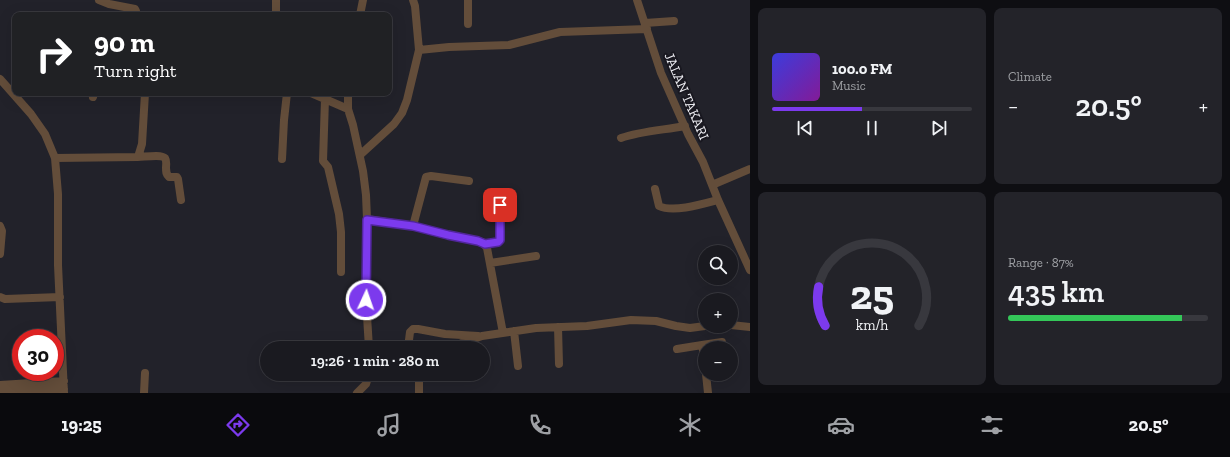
<!DOCTYPE html>
<html lang="en">
<head>
<meta charset="utf-8">
<style>
	body { margin:0; font-family:"Zilla Slab",serif; background:#232329; color:#f1f3f6; height:100vh; display:flex; flex-direction:column; font-size:15px; white-space:nowrap }
	* { box-sizing:border-box; margin:0 }
	p { font-size:13px; color:#9fa1a5 }
	.icon { flex:none; width:22px; height:22px; fill:none; stroke:currentColor; stroke-width:2; stroke-linecap:round; stroke-linejoin:round }
	.map { position:relative; flex:1; overflow:hidden }
	.sheet { display:flex; flex-direction:column; gap:8px; padding:8px; background:#0e0e12; width:480px }
	.sheet>* { flex:none }
	.top-card { position:absolute; left:12px; top:12px; width:380px; height:84px; border-radius:8px; box-shadow:0 4px 16px #0002,0 0 0 1px #38383e; background:#202124; color:#fff; overflow:hidden }
	.controls { position:absolute; left:698px; top:245px; display:grid; gap:8px }
	.controls a { display:grid; place-items:center; width:40px; height:40px; border-radius:50%; background:#1a1a20; box-shadow:0 4px 16px #0002,0 0 0 1px #38383e; font-size:20px }
	.speed { position:absolute; left:12px; top:329px; display:flex; gap:8px; font-size:20px; font-weight:700; text-align:center }
	.speed>* { display:grid; place-content:center; width:52px; height:52px; border-radius:50%; background:#1a1a20; box-shadow:0 4px 16px #0002,0 0 0 1px #38383e; line-height:1 }
	.speed .limit { border:6px solid #d22; background:#fff; color:#111 }
	.pin { position:absolute; display:grid; place-items:center; width:34px; height:34px; color:#fff; margin:-17px; border-radius:8px; box-shadow:0 2px 6px #0006 }
	.me { position:absolute; width:44px; margin:-22px; rotate:3deg; stroke-linejoin:round; filter:drop-shadow(0 0 3px #0008) }
	.turn { display:flex; align-items:center; gap:14px; height:84px; padding:0 16px; font-size:18px }
	.turn .icon { width:52px; height:52px; stroke-width:2.5 }
	.turn b { display:block; font-size:28px; line-height:34px }
	.big { font-size:30px; font-weight:600; line-height:1.1 }
	.sheet .card { flex:1; display:flex; flex-direction:column; justify-content:center; gap:6px; min-width:0; padding:0 14px; border-radius:8px; background:#232329 }
	.sheet .dial { align-items:center; gap:0 }
	.dial svg { height:104px; overflow:visible; fill:none; stroke:#38383e; stroke-width:7; stroke-linecap:round; text-anchor:middle }
	.dial text { fill:#f1f3f6; stroke:none }
	.song { display:flex; align-items:center; gap:12px }
	.cover { width:48px; height:48px; border-radius:6px; background:linear-gradient(135deg,hsl(240 70% 55%),hsl(290 70% 35%)) }
	.played { height:4px; border-radius:2px; background:linear-gradient(90deg,#7c3aed 45%,#38383e 45%) }
	.keys { display:flex; justify-content:space-around; direction:ltr }
	.heat { display:flex; justify-content:space-between; align-items:center; font-size:22px; direction:ltr }
	.charge { height:6px; border-radius:3px; background:linear-gradient(90deg,#34c759 87%,#38383e 0) }
	.sheet .tiles { flex:1; display:grid; gap:8px; grid-template-columns:repeat(2,1fr) }
	.trip { position:absolute; left:260px; top:341px; width:230px; height:40px; border-radius:20px; background:#1a1a20; box-shadow:0 4px 16px #0002,0 0 0 1px #38383e; font-weight:600; line-height:40px; text-align:center }
	.tab-bar { display:flex; height:64px; justify-content:space-around; align-items:center; background:#0a0a0d; color:#9fa1a5 }
	.tab-bar .icon { width:28px; height:28px }
	.tab-bar .selected { color:#7c3aed }
	.tab-bar b { font-size:18px; color:#f1f3f6 }
	main { display:flex; flex:1; min-height:0 }
	.map>svg:first-child { display:block }
	.lines { fill:none; stroke-linecap:round; stroke-linejoin:round }
	.minor { stroke:#634d3a; stroke-width:8 }
	.route-casing { stroke:#51269a; stroke-width:10 }
	.route { stroke:#7c3aed; stroke-width:7 }
	.labels { text-anchor:middle; stroke-width:4; stroke-linejoin:round; paint-order:stroke }
	.street-label { font-size:14px; fill:#efeff4; stroke:#191820 }
</style>
</head>
<body>
<main>
<div class="map">
<svg width="750" height="393" viewBox="0 0 750 393">
	<rect width="100%" height="100%" fill="#22222a"/>
	<g class="lines">
		<path class="minor" d="M99,0l10,4 26,5 1,2 -1,4
			M276,0v15
			M413,0l2,6 4,44
			M468,0v24
			M637,0l24,73 27,61 15,28 15,38 32,70
			M360,15l3,-15
			M645,23l29,-2
			M0,79l31,35 14,20 10,24 3,36v71l6,128
			M311,93l37,16
			M348,93v16l5,16 10,46 3,24 1,24 -1,81 3,48
			M93,97l1,-4
			M325,99l-2,62 5,6 11,47 2,18v40
			M621,138c20,-7 43,-8 64,-12
			M360,155l34,-31 8,-11 5,-13 12,-50 30,-3 60,-2 51,-13 87,-3
			M138,157c6,0 23,-3 27,1 2,3 1,7 1,10 0,4 0,6 3,9h8l1,2 3,21
			M55,158l83,-1 4,-13 3,-51
			M282,159l2,-39 3,-27
			M712,185l38,-16
			M655,189l4,17c14,7 44,-2 59,-6
			M367,219l46,7 34,9 35,7 5,6 16,85
			M0,226l2,5 -2,23
			M413,226l13,-49 5,-1 38,5
			M485,244l13,-2 2,-2v-35
			M490,263l46,-7
			M0,297l5,2 55,-2
			M731,325l19,2
			M558,327l1,37
			M514,331l4,35
			M702,345l20,-3
			M408,348l2,-16 3,-3h5l27,5 33,2
			M448,348l34,-12 54,-8 51,-2 44,-6 25,1 20,5 14,2 15,-2
			M677,349l25,-4 3,15
			M419,374v19
			M706,374l2,19
			M0,385l64,-4
			M0,392l64,-3
			M144,393l1,-20
			M357,393l9,-9 3,-10"/>
	</g>
	<g class="lines">
		<g class="route-casing">
			<path id="route" d="M366,300l1,-80 46,6 35,9 30,6 7,3 13,-2 2,-2v-35"/>
		</g>
		<use href="#route" class="route"/>
	</g>
	<g class="labels">
		<g class="street-label">
			<text transform="translate(687 96) rotate(67)" y="5">JALAN TAKARI</text>
		</g>
	</g>
</svg>
<div class="controls">
<a><svg class="icon" aria-label="search" viewBox="0 0 24 24"><circle cx="10" cy="10" r="6"/><path d="M15 15l6 6"/></svg></a>
<a>+</a>
<a>−</a>
</div>
<div class="speed"><div class="limit">30</div></div>
<div class="pin" style="left:500px;top:205px;background:#d93025"><svg class="icon" aria-label="arrive" viewBox="0 0 24 24"><path d="M6 21V4h12l-3 4 3 4H6"/></svg></div>
<svg class="me" style="left:366px;top:300px" viewBox="-20 -20 40 40"><circle r="17" fill="#7c3aed" stroke="#fff" stroke-width="3"/><path d="M0-11L8 9 0 5-8 9z" fill="#fff"/></svg>
<div class="trip">19:26 · 1 min · 280 m</div>
<div class="top-card">
<div class="turn"><svg class="icon" aria-label="right" viewBox="0 0 24 24"><path d="M7 20v-9h11M14 6l5 5-5 5"/></svg><div><b>90 m</b>Turn right</div></div>
</div>
</div>
<section class="sheet">
<div class="tiles">
<div class="card">
<div class="song"><i class="cover"></i><div><b>100.0 FM</b><p>Music</p></div></div>
<div class="played"></div>
<div class="keys"><svg class="icon" aria-label="previous" viewBox="0 0 24 24"><path d="M18 5L8 12l10 7zM5 5v14"/></svg><svg class="icon" aria-label="pause" viewBox="0 0 24 24"><path d="M8 5v14M16 5v14"/></svg><svg class="icon" aria-label="next" viewBox="0 0 24 24"><path d="M6 5l10 7-10 7zM19 5v14"/></svg></div>
</div>
<div class="card"><p>Climate</p>
<div class="heat"><a>−</a><b class="big">20.5°</b><a>+</a></div>
</div>
<div class="card dial"><svg viewBox="0 0 100 80">
<path d="M14 69A42 42 0 1 1 86 69"/>
<path d="M14 69A42 42 0 0 1 9 39" stroke="#7c3aed"/>
<text x="50" y="56" font-size="32" font-weight="700">25</text>
<text x="50" y="72" font-size="11">km/h</text>
</svg></div>
<div class="card"><p>Range · 87%</p><b class="big">435 km</b><div class="charge"></div></div>
</div>
</section>
</main>
<nav class="tab-bar">
<b>19:25</b>
<svg class="icon selected" aria-label="directions" viewBox="0 0 24 24"><path d="M12 3l9 9-9 9-9-9zM9 14v-3h6M13 9l2 2-2 2"/></svg>
<svg class="icon" aria-label="music" viewBox="0 0 24 24"><path d="M9 18V5l10-2v13"/><circle cx="6" cy="18" r="3"/><circle cx="16" cy="16" r="3"/></svg>
<svg class="icon" aria-label="phone" viewBox="0 0 24 24"><path d="M5 4h4l2 5-3 2q2 4 5 5l2-3 5 2v4C11 20 4 13 5 4z"/></svg>
<svg class="icon" aria-label="climate" viewBox="0 0 24 24"><path d="M12 3v18M4 7l16 10M4 17L20 7"/></svg>
<svg class="icon" aria-label="car" viewBox="0 0 24 24"><path d="M5 17H2v-5l4-1 3-4h7l3 4 3 1v5h-3M9 17h6M6 11h13"/><circle cx="7" cy="17" r="2"/><circle cx="17" cy="17" r="2"/></svg>
<svg class="icon" aria-label="filters" viewBox="0 0 24 24"><path d="M4 7h16M4 17h16"/><circle cx="9" cy="7" r="2"/><circle cx="15" cy="17" r="2"/></svg>
<b>20.5°</b>
</nav>
</body>
</html>
